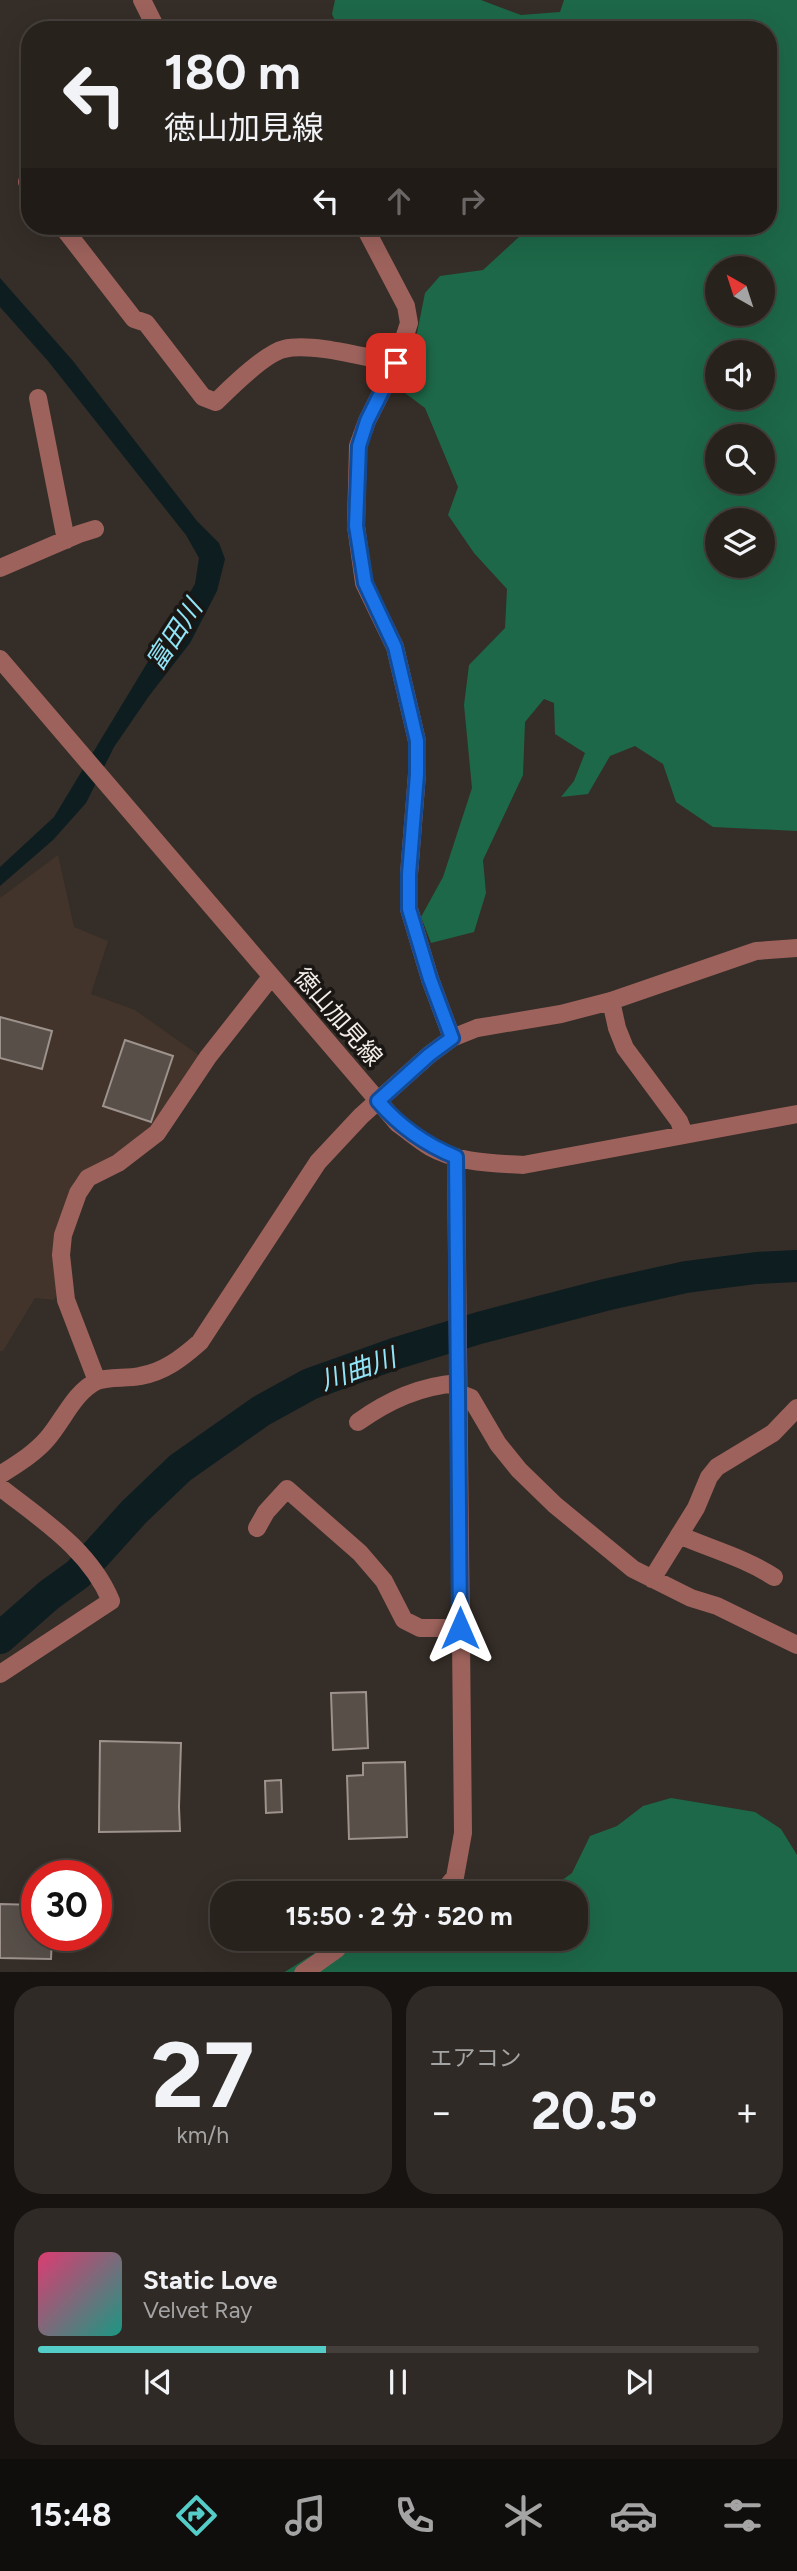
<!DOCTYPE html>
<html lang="ja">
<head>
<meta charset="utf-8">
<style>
	body { margin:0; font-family:Figtree,"Noto Sans JP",sans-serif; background:#302a26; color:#f1f3f6; height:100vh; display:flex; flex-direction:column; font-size:26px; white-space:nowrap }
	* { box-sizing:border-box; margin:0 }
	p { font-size:23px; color:#a5a4a4 }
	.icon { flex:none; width:38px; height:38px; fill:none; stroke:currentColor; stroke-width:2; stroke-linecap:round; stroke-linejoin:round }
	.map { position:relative; height:1972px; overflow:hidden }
	.sheet { display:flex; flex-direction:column; gap:14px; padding:14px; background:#161310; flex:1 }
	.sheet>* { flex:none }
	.guide { position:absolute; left:21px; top:21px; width:756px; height:214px; border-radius:28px; box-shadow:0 7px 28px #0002,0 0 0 2px #443f3b; background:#28221d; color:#f1f3f6; overflow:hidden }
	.needle { width:46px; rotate:321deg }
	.fabs { position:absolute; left:705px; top:256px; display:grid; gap:14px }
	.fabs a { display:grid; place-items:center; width:70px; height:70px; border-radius:50%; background:#28221d; box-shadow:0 7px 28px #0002,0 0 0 2px #443f3b; font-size:35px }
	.speed { position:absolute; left:21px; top:1860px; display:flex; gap:14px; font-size:35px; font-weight:700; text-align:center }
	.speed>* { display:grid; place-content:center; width:91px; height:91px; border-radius:50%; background:#28221d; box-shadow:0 7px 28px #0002,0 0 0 2px #443f3b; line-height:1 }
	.speed .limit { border:10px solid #d22; background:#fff; color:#111 }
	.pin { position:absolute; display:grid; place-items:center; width:60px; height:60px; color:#fff; margin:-30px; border-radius:14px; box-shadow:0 4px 10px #0006 }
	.me { position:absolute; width:77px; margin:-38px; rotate:0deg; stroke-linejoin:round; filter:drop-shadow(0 0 5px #0008) }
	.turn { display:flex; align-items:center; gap:24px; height:147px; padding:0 28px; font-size:32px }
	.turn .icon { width:91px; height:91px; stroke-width:2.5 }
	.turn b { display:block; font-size:49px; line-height:60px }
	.lanes { display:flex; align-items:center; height:66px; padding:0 28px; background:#0003; justify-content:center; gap:35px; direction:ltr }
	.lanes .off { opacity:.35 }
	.big { font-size:52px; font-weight:700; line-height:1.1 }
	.sheet .card { flex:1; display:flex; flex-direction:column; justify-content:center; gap:10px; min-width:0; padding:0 24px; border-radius:28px; background:#302a26 }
	.sheet .dial { align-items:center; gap:0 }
	.dial b { font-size:91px; line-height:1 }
	.song { display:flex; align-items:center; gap:21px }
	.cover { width:84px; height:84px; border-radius:10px; background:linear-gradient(135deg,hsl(340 70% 55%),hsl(170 70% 35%)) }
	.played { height:7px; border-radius:4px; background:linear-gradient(90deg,#54cdc8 40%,#443f3b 40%) }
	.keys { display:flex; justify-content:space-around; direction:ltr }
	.heat { display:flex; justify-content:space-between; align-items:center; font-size:38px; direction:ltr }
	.sheet .tiles { flex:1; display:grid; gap:14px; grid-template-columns:1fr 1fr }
	.card:last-child { grid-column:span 2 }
	.trip { position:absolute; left:210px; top:1881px; width:378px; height:70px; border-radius:28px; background:#28221d; box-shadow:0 7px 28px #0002,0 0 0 2px #443f3b; font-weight:700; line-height:70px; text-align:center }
	.tab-bar { display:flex; height:112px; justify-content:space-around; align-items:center; background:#100e0c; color:#a5a4a4 }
	.tab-bar .icon { width:49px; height:49px }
	.tab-bar .current { color:#54cdc8 }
	.tab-bar b { font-size:32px; color:#f1f3f6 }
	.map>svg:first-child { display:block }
	.built { fill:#42342a }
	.forest { fill:#1d6848; fill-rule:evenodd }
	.water { fill:#0d1d20 }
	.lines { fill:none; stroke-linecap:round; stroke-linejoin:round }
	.river { stroke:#0d1d20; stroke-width:32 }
	.building { fill:#584f49; stroke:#9d928c; stroke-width:2 }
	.minor { stroke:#9d625c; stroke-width:18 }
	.route-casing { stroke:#114b97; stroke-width:18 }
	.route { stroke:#1a73e8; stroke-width:12 }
	.labels { text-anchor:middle; stroke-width:7; stroke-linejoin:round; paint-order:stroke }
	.street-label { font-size:24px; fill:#f3ede9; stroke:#1a1613 }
	.water-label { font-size:26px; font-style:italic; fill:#91e5f8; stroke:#1a1613 }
</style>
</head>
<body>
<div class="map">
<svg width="797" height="1973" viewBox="0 0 797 1973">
	<rect width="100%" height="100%" fill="#352d27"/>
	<path class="built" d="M58,855l16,72 34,14 -17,53 44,16 65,46 -48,73 -77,51 -18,54 2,56 -5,10 -19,-2 -32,53h-3v-453z"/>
	<path class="forest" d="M335,0h146l40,15 39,-3 4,-12h233v831l-84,-4 -37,-25 -13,-38 -28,-18 -25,10 -22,38 -27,3 13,-16 11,-28 -30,-19 -1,-31 -10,-4 -19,23 -2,53 -40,85 3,33 -12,39 -43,11 -10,-26 22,-40 29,-89 -8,-83 5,-40 36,-37 2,-39 -33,-36 -26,-38 10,-28 -33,-79 -20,-15 20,-100 15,-17 43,-6 48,-44h237v-196h-429l-7,-16zM718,268h45v45h-45zM718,352h45v45h-45zM718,436h45v45h-45zM718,520h45v45h-45z
		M671,1798l84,14 26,17 16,26v117l-514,1 40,-25 23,1 42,-10h11l23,11h26l10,-11h118v-45l-32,-1 28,-20 18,-37 27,-10 26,-20z"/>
	<path class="water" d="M0,278l73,83 124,160 22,22 6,16 -8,32 -27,52 -41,53 -35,51 -28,56 -33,37 -53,46v-19l54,-50 141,-233 4,-26 -13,-23 -138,-174 -48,-54z
		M72,1565l10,14 -40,39 -42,33v-24z"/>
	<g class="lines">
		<path class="river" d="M0,1638l49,-43 29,-21 56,-62 46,-44 81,-57 49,-27 87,-31 82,-25 126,-33 81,-18 70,-9 41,-2"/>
	</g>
	<path class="building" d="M0,1017l52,14 -10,38 -42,-11z
		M125,1040l48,16 -22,66 -48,-16z
		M366,1692l2,56 -35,2 -2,-57z
		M100,1741l81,2 -2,64 1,24 -81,1z
		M405,1762l2,75 -58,2 -2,-63 16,-1v-12z
		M281,1780l1,32 -16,1 -1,-32z
		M0,1904l37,1v31h15l-1,23 -51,-1z"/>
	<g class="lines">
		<path class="minor" d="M142,0l15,30
			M30,172l-3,10 3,3
			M62,226l72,93 12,4 57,74 13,5c14,-14 50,-49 68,-53 28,-7 83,9 112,14
			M364,226l42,80 3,17 -13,40 -29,58 -9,25 -2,80 8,57 31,64 22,94v33l-8,100v35l21,70 22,59
			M38,398l28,142
			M0,568l79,-34 16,-5
			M0,659l398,465c10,7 21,16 32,23 28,16 62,16 93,18l274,-51
			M611,1001l6,27 8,20 54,73 5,13
			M97,1381l-31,-81 -5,-45 2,-20 15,-42 10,-15 30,-15 39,-30 51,-76 63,-80
			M458,1393l13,5 27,46 21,26 36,35 78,64 58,29 26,8 80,39
			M358,1422c31,-22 62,-36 100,-39
			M0,1475c17,-11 34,-21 47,-36 16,-18 27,-47 50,-58 12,-5 29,-2 43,-5 24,-4 42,-18 60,-34l118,-180 43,-46 68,-61 23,-17 25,-10 84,-14 50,-13 145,-50 41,-3
			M0,1487c42,33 90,63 111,114l-111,73
			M257,1528l9,-16 21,-23 73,64 24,28 20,39 16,8h40
			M679,1535c32,14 66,23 95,42
			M652,1579l44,-71 13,-31 8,-10 56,-34 24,-25
			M441,1894l14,-17 8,-44 -7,-676
			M303,1973l34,-24 4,-10"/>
	</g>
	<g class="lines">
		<g class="route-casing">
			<path id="route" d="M396,363l-29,58 -8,25 -3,80 9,57 30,64 22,94v33l-8,100v35l21,70 22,59 -23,17 -51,46c22,26 46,43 78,56l4,471"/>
		</g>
		<use href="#route" class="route"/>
	</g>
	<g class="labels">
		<g class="street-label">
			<text transform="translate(338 1017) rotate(49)" y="8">徳山加見線</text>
		</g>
		<g class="water-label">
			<text transform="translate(174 635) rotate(-57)" y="9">富田川</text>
			<text transform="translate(358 1369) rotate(-19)" y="9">川曲川</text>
		</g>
	</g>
</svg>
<div class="fabs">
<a><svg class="needle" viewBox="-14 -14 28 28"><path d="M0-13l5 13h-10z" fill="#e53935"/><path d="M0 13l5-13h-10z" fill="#a5a4a4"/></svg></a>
<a><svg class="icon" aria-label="sound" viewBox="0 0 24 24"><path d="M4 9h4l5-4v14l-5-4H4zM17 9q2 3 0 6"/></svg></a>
<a><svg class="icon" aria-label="search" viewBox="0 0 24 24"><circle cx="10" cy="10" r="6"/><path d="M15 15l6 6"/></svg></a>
<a><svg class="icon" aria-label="layers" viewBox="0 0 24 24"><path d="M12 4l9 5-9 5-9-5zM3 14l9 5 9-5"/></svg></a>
</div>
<div class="speed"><div class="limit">30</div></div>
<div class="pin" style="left:396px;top:363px;background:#d93025"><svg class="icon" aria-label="arrive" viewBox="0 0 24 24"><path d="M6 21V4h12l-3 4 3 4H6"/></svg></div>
<svg class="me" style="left:460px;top:1628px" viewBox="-20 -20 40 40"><path d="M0-17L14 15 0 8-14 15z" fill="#1a73e8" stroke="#fff" stroke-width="4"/></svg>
<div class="trip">15:50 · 2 分 · 520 m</div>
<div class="guide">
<div class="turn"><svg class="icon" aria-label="left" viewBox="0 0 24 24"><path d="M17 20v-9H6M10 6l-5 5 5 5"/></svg><div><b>180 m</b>徳山加見線</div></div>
<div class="lanes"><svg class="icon" aria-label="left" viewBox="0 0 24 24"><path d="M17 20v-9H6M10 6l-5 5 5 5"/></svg><svg class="icon off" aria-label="ahead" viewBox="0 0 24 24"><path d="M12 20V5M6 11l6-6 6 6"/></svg><svg class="icon off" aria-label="right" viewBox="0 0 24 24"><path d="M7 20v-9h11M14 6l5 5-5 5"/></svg></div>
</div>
</div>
<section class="sheet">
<div class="tiles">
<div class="card dial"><b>27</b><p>km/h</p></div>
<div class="card"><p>エアコン</p>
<div class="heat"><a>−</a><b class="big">20.5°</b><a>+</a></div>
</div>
<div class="card">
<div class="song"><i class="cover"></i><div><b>Static Love</b><p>Velvet Ray</p></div></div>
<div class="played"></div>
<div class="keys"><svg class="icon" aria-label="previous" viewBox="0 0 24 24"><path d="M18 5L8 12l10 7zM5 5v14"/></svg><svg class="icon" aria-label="pause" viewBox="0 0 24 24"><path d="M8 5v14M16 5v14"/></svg><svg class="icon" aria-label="next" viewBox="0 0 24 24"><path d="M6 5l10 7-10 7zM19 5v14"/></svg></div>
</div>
</div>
</section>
<nav class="tab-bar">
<b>15:48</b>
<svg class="icon current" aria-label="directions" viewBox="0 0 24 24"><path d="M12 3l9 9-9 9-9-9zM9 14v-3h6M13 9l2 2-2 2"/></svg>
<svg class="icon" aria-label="music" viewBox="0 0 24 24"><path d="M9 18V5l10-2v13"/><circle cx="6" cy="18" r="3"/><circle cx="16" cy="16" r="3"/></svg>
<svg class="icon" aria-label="phone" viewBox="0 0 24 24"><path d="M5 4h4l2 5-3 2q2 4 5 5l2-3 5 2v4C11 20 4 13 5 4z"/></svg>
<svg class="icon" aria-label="climate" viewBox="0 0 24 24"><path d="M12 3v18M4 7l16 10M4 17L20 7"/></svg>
<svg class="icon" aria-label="car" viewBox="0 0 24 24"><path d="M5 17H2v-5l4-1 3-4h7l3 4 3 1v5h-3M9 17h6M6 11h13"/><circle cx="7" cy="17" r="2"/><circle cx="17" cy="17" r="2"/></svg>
<svg class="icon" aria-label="filters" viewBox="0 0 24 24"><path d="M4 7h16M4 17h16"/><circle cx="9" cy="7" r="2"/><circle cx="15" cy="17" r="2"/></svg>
</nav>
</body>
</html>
